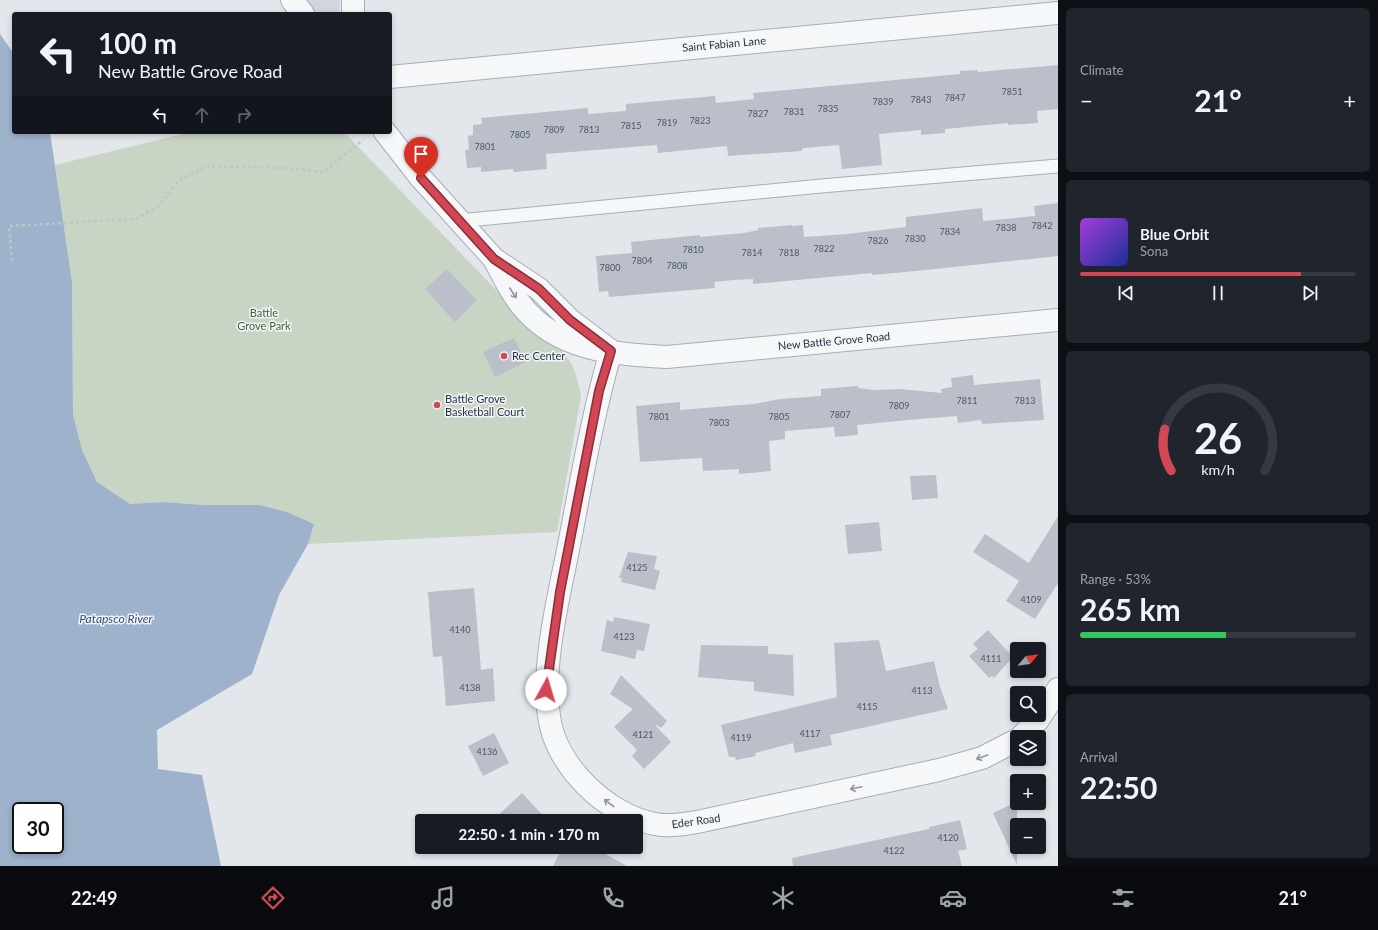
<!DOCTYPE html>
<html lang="en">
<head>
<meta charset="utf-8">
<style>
	body { margin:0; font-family:Lato,sans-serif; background:#20242c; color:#f1f3f6; height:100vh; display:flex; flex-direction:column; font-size:15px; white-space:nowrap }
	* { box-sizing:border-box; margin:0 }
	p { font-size:13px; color:#9ea1a6 }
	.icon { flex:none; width:22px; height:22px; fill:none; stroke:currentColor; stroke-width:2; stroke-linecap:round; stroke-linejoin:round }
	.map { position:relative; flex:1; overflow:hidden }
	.details { display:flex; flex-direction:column; gap:8px; padding:8px; background:#0d0f14; width:320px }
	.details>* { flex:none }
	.guide { position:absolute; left:12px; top:12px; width:380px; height:122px; border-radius:4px; box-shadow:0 2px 6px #0003; background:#171b24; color:#f1f3f6; overflow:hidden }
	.needle { width:26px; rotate:61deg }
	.buttons { position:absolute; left:1010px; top:642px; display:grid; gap:8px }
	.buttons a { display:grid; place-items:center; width:36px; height:36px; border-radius:4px; background:#171b24; box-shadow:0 2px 6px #0003; font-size:20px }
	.speed { position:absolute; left:12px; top:802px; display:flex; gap:8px; font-size:20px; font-weight:700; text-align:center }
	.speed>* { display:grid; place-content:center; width:52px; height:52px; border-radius:50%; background:#171b24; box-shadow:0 2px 6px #0003; line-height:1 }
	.speed .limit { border:2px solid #111; border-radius:6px; background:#fff; color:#111 }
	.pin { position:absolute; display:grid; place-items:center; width:34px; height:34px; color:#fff; margin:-41px -17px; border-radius:50% 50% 50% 0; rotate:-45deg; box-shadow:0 0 4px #0007 }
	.pin .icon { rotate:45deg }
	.me { position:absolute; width:44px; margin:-22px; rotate:6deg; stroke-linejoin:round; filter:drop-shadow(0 0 3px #0008) }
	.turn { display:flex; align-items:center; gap:14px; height:84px; padding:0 20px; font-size:18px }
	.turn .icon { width:52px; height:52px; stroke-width:2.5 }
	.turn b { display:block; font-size:28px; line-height:34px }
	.lanes { display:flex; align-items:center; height:38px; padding:0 20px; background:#0003; justify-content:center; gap:20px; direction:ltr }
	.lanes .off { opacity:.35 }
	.big { font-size:30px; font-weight:700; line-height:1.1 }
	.details .tile { flex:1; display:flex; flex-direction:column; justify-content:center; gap:6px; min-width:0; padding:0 14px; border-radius:6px; background:#20242c }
	.details .dial { align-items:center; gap:0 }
	.dial svg { height:104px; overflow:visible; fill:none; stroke:#363941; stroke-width:7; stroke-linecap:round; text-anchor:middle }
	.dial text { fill:#f1f3f6; stroke:none }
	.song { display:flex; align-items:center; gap:12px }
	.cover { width:48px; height:48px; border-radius:6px; background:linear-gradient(135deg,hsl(280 70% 55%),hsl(230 70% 35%)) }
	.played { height:4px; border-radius:2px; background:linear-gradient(90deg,#d24756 80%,#363941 80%) }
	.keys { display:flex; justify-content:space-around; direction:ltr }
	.heat { display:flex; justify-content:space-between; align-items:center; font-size:22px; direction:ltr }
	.charge { height:6px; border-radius:3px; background:linear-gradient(90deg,#34c759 53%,#363941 0) }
	.trip { position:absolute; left:415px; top:814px; width:228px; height:40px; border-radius:4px; background:#171b24; box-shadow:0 2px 6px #0003; font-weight:700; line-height:40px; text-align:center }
	.dock { display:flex; height:64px; justify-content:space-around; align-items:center; background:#090b0e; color:#9ea1a6 }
	.dock .icon { width:28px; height:28px }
	.dock .selected { color:#d24756 }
	.dock b { font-size:18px; color:#f1f3f6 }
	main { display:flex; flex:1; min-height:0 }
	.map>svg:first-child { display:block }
	.built { fill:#d1d5dd }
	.green { fill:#c8d5c4 }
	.water { fill:#9eb2cc; fill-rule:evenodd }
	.building { fill:#babfc9 }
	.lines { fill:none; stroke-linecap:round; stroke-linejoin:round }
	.service-casing { stroke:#a8adb6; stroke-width:15 }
	.minor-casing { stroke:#a8adb6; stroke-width:24 }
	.path { stroke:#c1c4ca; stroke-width:2.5; stroke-dasharray:3 3; stroke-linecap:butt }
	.service { stroke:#f6f7f9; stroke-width:13 }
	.minor { stroke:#f6f7f9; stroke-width:22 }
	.oneway { stroke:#90959e }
	.route-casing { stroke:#882e38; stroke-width:10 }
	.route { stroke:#d24756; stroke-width:7 }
	.poi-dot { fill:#d24756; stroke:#f3f5f8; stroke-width:1.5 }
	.labels { text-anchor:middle; stroke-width:3; stroke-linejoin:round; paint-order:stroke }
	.number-label { font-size:9px; fill:#4e5665 }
	.street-label { font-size:11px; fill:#2a3344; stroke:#f3f5f8 }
	.park-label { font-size:11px; fill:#3d6037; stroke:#f3f5f8 }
	.poi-label { font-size:11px; fill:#2a3344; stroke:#f3f5f8; text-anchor:start }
	.water-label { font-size:12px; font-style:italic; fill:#334f79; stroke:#f3f5f8 }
</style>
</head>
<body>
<main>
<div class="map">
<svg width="1058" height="866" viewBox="0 0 1058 866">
	<rect width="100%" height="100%" fill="#e3e6eb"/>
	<path class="built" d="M305,0h35l-1,14h-24z"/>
	<path class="green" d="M191,132h153l185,192c13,12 33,23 42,39 6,10 7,22 10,33l-24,136 -249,12 6,-20 -27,-12 -27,-7h-56l-41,-3 -33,2 -33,-21 -15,-33 -9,-36 -1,-131 -17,-118z"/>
	<path class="water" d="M0,34l14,20v78h36l22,150 1,132 9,36 15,32 33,22 33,-2 41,3h56l27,7 27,12 -6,20 -29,51 -27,79 -95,56 1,39 44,6 19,91h-221zM21,811h34v34h-34z"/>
	<path class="building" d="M1058,65v44l-21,2 1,12 -30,2v-2l-63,6v4l-24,2v-5l-42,4 3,31 -40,4 -3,-24 -36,3 -2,3 -73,5 -1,-10 -69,7 -1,-8 -111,9 1,15 -33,3 -1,-3 -32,3v-5l-14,1 -2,-18h4l-1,-14 5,-1v-10l9,-1 -1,-6 107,-10v6l38,-3v-7l89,-8 1,7 38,-4 -1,-6 207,-19v-3l17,-1 1,2z
		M1058,203v53l-142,15 -44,4v-2l-119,11v-5l-20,1 -19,2 1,6 -106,9 -1,-6 -9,1 -3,-36 36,-3 -1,-11 69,-7v2l44,-4 14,-3v-2l34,-3v1l11,-1 1,12 43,-3 59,-7v-10l76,-9 1,13 52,-5 -1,-10z
		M447,269l30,31 -22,22 -30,-33z
		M514,338l12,24 -31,15 -12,-25z
		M973,375l1,10 66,-6 4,41 -62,4 -1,-4 -23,3 -1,-7 -49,4 -51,5 1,10 -23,2 -1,-10 -49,4v8l-16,2 2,30 -32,3v-5l-36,2 -1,-13 -62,4 -4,-56 44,-4v8l74,-6 26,-5 41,-3v-7l37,-3v2l16,2 25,-1 43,4 -1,-4 11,-2 -1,-9z
		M936,475l2,23 -26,2 -2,-24z
		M1058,516v67l-23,36 -29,-18 13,-20 -46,-29 12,-18 44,29z
		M879,522l3,29 -34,3 -3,-29z
		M628,552l29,4 -3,13 6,2 -5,19 -34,-8 1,-4h-3z
		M474,588l7,82 12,-2 2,33 -49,5 -4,-50 -9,1 -5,-65z
		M614,617l36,7 -6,27 -7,-1 -2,9 -34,-8 6,-31 6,2z
		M988,630l25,27 -19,21 -2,-2 -3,2 -20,-22 9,-7 -5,-5z
		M879,640l7,31 48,-10 6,26 8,22 -118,26 2,10 -37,8 -2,-10 -38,10 1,3 -20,4 -1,-3h-6l-8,-32 116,-28 -3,-54z
		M701,645l67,1v8l25,1 1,41 -40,-5v-9l-56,-5z
		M621,675l46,46 -6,7 -4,-3 -1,1 15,16 -27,27 -12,-13 5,-6 -23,-23 19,-18 -23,-15z
		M494,733l15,30 -26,13 -15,-30z
		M522,793l26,28h-56z
		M1017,802v63l-24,-52z
		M960,820l7,29 -9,2 4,15h-169l-1,-8 137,-29v-2z
		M563,847h30l34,19h-74z"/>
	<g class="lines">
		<g class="service-casing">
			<path id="service" d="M459,221l362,-35 237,-20"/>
		</g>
		<g class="minor-casing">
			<path id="minor" d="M292,0l11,14
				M353,0v14
				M390,77l668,-64
				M385,132l36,46 73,81 45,30 31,31 40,30
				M494,259c9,16 16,33 28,47 36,45 92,48 145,51l391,-37
				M611,351c-18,62 -29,126 -41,189 -10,52 -29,124 -21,176 6,50 58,99 106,108 14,3 29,0 42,-2l242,-52 43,-12 35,-18
				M1021,737l17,-17 20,-31"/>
		</g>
		<path class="path" d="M12,261l-3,-35 127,-7 24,-14 18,-24 29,-15 81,2 36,4 39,-32"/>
		<use href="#service" class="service"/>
		<use href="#minor" class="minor"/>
	</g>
	<defs><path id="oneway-shaft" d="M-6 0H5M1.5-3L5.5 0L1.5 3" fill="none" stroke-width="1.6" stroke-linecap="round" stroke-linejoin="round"/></defs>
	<g class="oneway">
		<use href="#oneway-shaft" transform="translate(513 293) rotate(57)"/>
		<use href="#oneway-shaft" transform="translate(982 757) rotate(160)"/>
		<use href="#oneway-shaft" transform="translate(856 788) rotate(168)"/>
		<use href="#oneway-shaft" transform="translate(609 803) rotate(-143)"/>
	</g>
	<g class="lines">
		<g class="route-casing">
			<path id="route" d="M421,178l73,81 45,30 31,31 41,31 -12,40 -39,201 -14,98"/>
		</g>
		<use href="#route" class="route"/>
	</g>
	<g class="poi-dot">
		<circle cx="504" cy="356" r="4"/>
		<circle cx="437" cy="405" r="4"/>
	</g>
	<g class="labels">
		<g class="number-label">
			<text x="1012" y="95">7851</text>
			<text x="955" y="101">7847</text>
			<text x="921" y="103">7843</text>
			<text x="883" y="105">7839</text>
			<text x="828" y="112">7835</text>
			<text x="794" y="115">7831</text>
			<text x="758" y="117">7827</text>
			<text x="700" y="124">7823</text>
			<text x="667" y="126">7819</text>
			<text x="631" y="129">7815</text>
			<text x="554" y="133">7809</text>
			<text x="589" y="133">7813</text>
			<text x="520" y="138">7805</text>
			<text x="485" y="150">7801</text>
			<text x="1042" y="229">7842</text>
			<text x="1006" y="231">7838</text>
			<text x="950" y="235">7834</text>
			<text x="915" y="242">7830</text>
			<text x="878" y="244">7826</text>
			<text x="824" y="252">7822</text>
			<text x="693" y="253">7810</text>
			<text x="752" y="256">7814</text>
			<text x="789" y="256">7818</text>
			<text x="642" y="264">7804</text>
			<text x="677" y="269">7808</text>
			<text x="610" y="271">7800</text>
			<text x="967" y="404">7811</text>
			<text x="1025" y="404">7813</text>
			<text x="899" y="409">7809</text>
			<text x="840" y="418">7807</text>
			<text x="659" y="420">7801</text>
			<text x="779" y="420">7805</text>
			<text x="719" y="426">7803</text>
			<text x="637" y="571">4125</text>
			<text x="1031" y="603">4109</text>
			<text x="460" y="633">4140</text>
			<text x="624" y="640">4123</text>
			<text x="991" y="662">4111</text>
			<text x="470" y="691">4138</text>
			<text x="922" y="694">4113</text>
			<text x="867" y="710">4115</text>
			<text x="810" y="737">4117</text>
			<text x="643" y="738">4121</text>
			<text x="741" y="741">4119</text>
			<text x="487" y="755">4136</text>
			<text x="948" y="841">4120</text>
			<text x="894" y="854">4122</text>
		</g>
		<g class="street-label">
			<text transform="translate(724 44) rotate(-5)" y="4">Saint Fabian Lane</text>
			<text transform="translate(834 341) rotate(-5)" y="4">New Battle Grove Road</text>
			<text transform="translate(696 821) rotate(-8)" y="4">Eder Road</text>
		</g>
		<g class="park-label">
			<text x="264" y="317">Battle<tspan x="264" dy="13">Grove Park</tspan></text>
		</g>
		<g class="poi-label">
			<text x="512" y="360">Rec Center</text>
			<text x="445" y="403">Battle Grove<tspan x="445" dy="13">Basketball Court</tspan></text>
		</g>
		<g class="water-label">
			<text x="116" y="623">Patapsco River</text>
		</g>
	</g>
</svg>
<div class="buttons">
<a><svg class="needle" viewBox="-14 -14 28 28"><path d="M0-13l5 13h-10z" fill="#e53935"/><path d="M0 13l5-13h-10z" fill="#9ea1a6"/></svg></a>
<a><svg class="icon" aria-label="search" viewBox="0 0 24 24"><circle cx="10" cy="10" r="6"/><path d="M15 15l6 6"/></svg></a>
<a><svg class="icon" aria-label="layers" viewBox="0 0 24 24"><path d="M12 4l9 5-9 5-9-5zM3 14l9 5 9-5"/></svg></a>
<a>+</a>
<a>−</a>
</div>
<div class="speed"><div class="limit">30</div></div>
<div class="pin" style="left:421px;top:178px;background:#d93025"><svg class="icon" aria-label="arrive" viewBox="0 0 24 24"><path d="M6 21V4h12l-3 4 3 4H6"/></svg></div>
<svg class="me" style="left:546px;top:690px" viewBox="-20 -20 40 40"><circle r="19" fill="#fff"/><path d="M0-13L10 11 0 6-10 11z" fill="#d24756"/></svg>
<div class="trip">22:50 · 1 min · 170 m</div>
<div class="guide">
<div class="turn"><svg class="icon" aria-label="left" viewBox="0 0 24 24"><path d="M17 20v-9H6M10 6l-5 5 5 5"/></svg><div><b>100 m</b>New Battle Grove Road</div></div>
<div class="lanes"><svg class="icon" aria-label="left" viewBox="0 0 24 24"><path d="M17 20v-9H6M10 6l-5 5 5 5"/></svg><svg class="icon off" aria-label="ahead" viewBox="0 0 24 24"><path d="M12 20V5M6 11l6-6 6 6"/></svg><svg class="icon off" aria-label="right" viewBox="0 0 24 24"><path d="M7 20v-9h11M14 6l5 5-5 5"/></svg></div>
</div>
</div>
<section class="details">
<div class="tile"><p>Climate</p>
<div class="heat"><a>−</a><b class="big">21°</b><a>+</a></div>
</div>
<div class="tile">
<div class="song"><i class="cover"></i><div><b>Blue Orbit</b><p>Sona</p></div></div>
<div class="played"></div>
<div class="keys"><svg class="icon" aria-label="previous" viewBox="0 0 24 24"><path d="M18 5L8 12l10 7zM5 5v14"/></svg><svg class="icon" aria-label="pause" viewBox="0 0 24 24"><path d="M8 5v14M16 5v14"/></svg><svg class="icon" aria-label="next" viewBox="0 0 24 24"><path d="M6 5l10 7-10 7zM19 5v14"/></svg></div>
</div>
<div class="tile dial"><svg viewBox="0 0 100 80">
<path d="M14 69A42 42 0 1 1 86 69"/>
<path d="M14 69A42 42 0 0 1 9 37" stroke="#d24756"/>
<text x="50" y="56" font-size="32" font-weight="700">26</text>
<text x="50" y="72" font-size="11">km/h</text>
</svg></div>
<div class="tile"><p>Range · 53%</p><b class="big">265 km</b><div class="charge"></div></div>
<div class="tile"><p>Arrival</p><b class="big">22:50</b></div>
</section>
</main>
<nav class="dock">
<b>22:49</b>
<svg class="icon selected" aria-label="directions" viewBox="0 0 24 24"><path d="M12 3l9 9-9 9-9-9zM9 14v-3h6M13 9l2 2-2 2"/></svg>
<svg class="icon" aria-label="music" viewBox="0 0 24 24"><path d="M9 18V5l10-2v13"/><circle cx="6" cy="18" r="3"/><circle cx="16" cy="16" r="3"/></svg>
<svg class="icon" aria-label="phone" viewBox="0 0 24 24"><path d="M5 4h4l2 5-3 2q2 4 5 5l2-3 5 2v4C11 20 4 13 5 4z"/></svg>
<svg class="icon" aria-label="climate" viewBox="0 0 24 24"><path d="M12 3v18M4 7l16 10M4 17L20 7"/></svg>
<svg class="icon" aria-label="car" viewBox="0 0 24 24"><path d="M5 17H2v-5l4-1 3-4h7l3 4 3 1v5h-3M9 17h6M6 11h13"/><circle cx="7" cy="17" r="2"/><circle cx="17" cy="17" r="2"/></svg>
<svg class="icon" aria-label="filters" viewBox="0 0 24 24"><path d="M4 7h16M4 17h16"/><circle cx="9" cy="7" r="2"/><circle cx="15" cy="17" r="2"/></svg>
<b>21°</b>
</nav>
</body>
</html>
